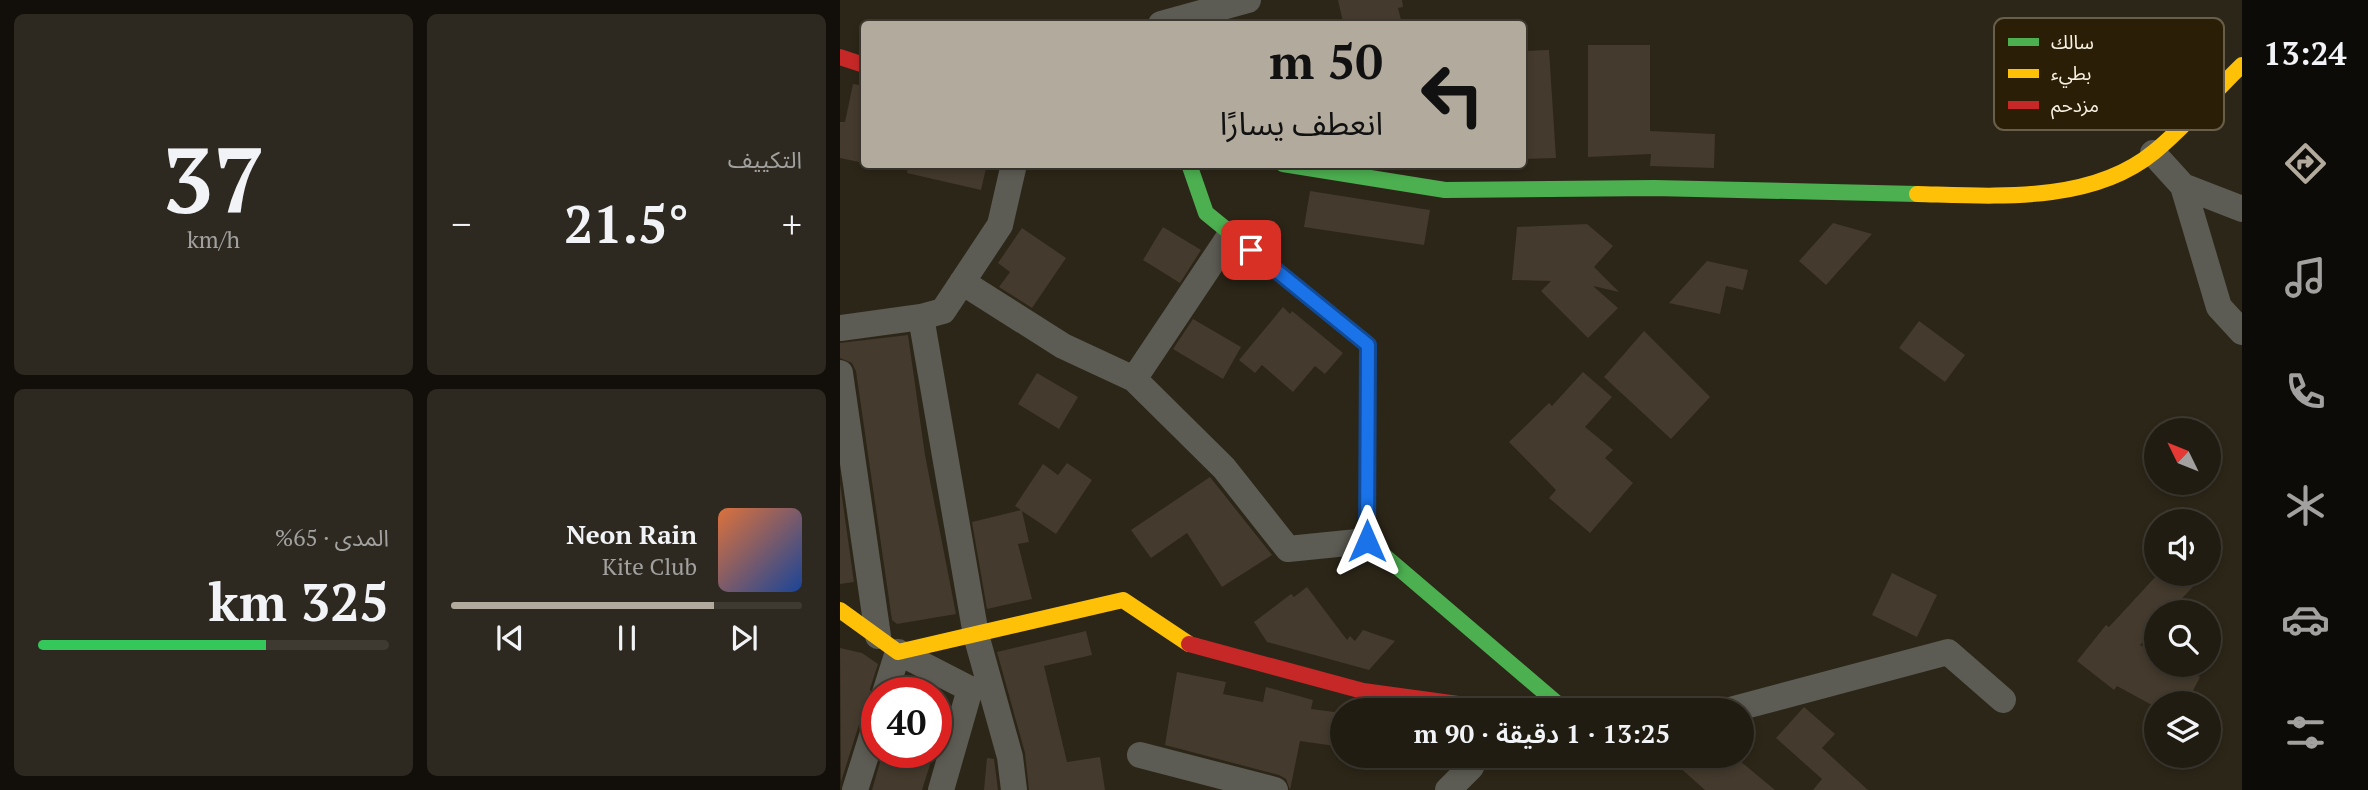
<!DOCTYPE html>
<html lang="ar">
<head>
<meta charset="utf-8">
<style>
	body { margin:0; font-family:"PT Serif","Noto Sans Arabic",serif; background:#2d2920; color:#f1f3f6; direction:rtl; height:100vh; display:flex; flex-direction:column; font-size:26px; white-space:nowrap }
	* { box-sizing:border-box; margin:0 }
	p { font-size:23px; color:#a2a19f }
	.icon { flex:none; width:38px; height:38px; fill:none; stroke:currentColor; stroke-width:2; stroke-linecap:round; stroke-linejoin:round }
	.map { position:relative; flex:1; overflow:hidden; direction:ltr }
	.panel { display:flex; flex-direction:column; gap:14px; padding:14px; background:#120f0a; width:840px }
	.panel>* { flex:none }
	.top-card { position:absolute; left:21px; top:21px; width:665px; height:147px; border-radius:7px; box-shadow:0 4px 10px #0003,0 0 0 2px #3e3a32; direction:rtl; background:#b2ab9d; color:#111; overflow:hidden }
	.needle { width:46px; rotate:313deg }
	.buttons { position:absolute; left:1304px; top:418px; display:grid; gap:14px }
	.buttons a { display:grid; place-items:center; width:77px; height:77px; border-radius:50%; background:#211c12; box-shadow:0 4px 10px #0003,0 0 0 2px #3e3a32; font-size:35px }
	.speed { position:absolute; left:21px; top:677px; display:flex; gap:14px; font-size:35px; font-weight:700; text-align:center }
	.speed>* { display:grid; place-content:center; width:91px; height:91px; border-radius:50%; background:#211c12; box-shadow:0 4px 10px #0003,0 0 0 2px #3e3a32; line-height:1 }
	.speed .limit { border:10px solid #d22; background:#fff; color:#111 }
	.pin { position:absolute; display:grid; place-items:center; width:60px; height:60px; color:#fff; margin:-30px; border-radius:14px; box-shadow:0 4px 10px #0006 }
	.me { position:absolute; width:77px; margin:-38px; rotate:0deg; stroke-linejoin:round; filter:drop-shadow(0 0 5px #0008) }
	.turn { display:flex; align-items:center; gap:24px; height:147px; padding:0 28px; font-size:32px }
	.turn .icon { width:91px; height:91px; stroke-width:2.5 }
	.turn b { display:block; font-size:49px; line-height:60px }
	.big { font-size:52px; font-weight:600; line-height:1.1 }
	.panel .tile { flex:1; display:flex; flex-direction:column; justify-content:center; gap:10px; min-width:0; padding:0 24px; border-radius:10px; background:#2d2920 }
	.panel .dial { align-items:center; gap:0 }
	.dial b { font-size:91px; line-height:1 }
	.song { display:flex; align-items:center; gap:21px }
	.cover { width:84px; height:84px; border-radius:10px; background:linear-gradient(135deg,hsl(20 70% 55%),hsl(220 70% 35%)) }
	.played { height:7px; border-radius:4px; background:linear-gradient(90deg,#b2ab9d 75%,#3e3a32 75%) }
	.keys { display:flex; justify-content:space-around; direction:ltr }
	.heat { display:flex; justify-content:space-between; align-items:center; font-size:38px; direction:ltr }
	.charge { height:10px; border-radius:5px; background:linear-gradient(90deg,#34c759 65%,#3e3a32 0) }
	.panel .tiles { flex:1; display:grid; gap:14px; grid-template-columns:repeat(2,1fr) }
	.trip { position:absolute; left:490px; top:698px; width:424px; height:70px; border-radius:35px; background:#211c12; box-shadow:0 4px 10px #0003,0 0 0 2px #3e3a32; font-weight:600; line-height:70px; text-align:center; direction:rtl }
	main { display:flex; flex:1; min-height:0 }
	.tabs { display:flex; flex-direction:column; width:126px; justify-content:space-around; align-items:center; background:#0d0b07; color:#a2a19f }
	.tabs .icon { width:49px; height:49px }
	.tabs .selected { color:#b2ab9d }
	.tabs b { font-size:32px; color:#f1f3f6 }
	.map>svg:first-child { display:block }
	.building { fill:#443a2d }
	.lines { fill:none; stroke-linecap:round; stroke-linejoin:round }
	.street { stroke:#5c5c54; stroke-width:26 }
	.fast { stroke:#4caf50; stroke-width:16 }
	.slow { stroke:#ffc107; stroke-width:16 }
	.jam { stroke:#c62828; stroke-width:16 }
	.route-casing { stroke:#114b97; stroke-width:18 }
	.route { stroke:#1a73e8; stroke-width:12 }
	.key { fill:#2a1f06; stroke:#685e49; stroke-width:2 }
	.key-label { font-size:19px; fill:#faf2e4 }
</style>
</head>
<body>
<main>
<nav class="tabs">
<b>13:24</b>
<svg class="icon selected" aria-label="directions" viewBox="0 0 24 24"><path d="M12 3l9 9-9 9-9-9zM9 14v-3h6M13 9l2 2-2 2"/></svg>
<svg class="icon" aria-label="music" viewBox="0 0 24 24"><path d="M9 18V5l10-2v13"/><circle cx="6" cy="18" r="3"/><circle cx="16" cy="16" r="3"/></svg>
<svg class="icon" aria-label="phone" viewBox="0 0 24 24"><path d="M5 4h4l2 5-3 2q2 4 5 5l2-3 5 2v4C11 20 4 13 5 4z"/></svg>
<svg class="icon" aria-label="climate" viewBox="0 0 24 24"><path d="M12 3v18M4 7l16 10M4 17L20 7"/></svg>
<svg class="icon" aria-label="car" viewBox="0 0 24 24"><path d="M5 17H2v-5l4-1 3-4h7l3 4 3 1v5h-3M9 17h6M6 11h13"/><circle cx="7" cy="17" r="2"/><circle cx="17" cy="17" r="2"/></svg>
<svg class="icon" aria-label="filters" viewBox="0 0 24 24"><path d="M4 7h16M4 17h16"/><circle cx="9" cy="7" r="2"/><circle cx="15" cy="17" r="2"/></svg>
</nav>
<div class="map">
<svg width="1402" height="790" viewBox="0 0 1402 790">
	<rect width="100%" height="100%" fill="#2c2618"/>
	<path class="building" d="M498,0h64l1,7 -5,1 4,16h-45l-2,-5 -12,3z
		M748,45h62v86l65,3 -1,34 -64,-2 1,-12 -63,3z
		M709,50l7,108 -34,1v-108z
		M13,84l11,2v77l-24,-5v-36h5z
		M68,164h79l-6,26 -74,-17z
		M470,191l120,19 -6,35 -120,-18z
		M993,223l39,11 -46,51 -27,-24z
		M747,224l26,22 -19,21 25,25 -26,-6 25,22 -30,30 -47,-47 10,-10 -39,-1 5,-53z
		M323,227l38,23 -21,33 -37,-23z
		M182,228l44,30 -34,50 -33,-21 11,-15 -12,-9z
		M867,261l41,9 -5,20 -17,-4 -6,28 -51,-11z
		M443,307l7,7 2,-3 51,42 -18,21 -10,-8 -22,26 -31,-27 -7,8 -16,-13z
		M353,319l48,28 -18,32 -50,-30z
		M1079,321l46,34 -20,27 -46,-34z
		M804,331l66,66 -39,42 -67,-62z
		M68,335l17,120 31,159 -59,10 -5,-4 -36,-249 -4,-8 -12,-5v-15z
		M743,372l29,25 -27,30 28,23 -8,8 28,25 -43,50 -41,-35 7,-8 -47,-48 40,-39 3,3z
		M197,373l41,24 -19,32 -41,-25z
		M227,463l25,17 -36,54 -34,-23 7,31 -11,2 14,55 -45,10 -15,-87 49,-12 -6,-4 28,-42 15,11z
		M370,477l62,78 -50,32 -35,-54 -36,25 -20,-28z
		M0,483l14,99 -14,2z
		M1052,573l45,22 -20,42 -45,-22z
		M1318,574h47l-36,38h-13v16l-16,17 16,9v11h21l23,12 -14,27h-36l-33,-18 -3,4 -37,-29 29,-36 3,2z
		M467,587l40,53 3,-4 5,5 8,-11 32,11 -26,29 -102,-28 -13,-20 37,-28 3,3z
		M246,631l6,24 -48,11 23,96 33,-5 5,33h-76l-4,-37 -28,-101z
		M0,648l22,5 16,11 -8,25 5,16 -13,10 -21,67z
		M337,672l49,10 -3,12 40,8 3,-15 47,13 -2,9 31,4v34l-42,-6 -10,49 -4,-11 -7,-4 -114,-30z
		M66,680l25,8v5h-29z
		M964,707l31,27 -13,14 46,42h-55l9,-11 -46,-41z
		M43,752h51l-12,38h-50z
		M827,756h67l41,34h-70z
		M147,758l7,1 4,31h-14z"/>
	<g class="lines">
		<path class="street" d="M321,24l87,-24
			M1313,153l30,33 36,121 23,25
			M1343,186l59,23
			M122,282l101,64 71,33 90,89 64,81 79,-8
			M81,317l22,-6 57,-86 14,-61
			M0,328l81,-11 55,318 34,122 4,33
			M0,373l38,263
			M294,379l97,-145
			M45,693l13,-41 72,37 -29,101
			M890,710l218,-58 55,48
			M300,755l135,35
			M15,790l22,-70
			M608,790l23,-23 4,-11"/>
		<path class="fast" d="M349,164l17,49 162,132 -1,196 198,169
			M443,164l162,26 209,-2 263,6"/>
		<path class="slow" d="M1077,194c78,2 174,10 237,-42 32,-26 59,-59 88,-87
			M0,610l58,42 225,-52 66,44"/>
		<path class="jam" d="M0,57l24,8
			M349,644l174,47 139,19"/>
	</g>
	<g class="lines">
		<g class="route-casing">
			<path id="route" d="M411,250l117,95 -1,196"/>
		</g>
		<use href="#route" class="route"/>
	</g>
	<rect x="1154" y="18" width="230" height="112" rx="10" class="key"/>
	<rect x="1168" y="38" width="31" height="8" fill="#4caf50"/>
	<rect x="1168" y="69" width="31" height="9" fill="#ffc107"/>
	<rect x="1168" y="101" width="31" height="8" fill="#c62828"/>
	<g class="key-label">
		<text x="1211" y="49">سالك</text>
		<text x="1211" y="80">بطيء</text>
		<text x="1211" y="112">مزدحم</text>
	</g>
</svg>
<div class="buttons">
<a><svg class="needle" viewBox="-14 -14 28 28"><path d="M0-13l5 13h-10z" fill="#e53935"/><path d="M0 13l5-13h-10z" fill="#a2a19f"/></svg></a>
<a><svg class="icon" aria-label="sound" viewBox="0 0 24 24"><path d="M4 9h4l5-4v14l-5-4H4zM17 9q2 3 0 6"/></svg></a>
<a><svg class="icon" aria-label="search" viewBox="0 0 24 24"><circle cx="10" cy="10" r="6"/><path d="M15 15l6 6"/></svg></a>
<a><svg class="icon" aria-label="layers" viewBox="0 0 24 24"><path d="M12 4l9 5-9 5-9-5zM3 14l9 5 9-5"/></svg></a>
</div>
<div class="speed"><div class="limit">40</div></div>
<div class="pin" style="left:411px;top:250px;background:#d93025"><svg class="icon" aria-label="arrive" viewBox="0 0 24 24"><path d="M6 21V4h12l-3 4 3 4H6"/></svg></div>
<svg class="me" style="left:527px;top:541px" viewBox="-20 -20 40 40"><path d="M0-17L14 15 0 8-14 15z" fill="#1a73e8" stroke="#fff" stroke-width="4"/></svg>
<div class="trip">13:25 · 1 دقيقة · 90 m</div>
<div class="top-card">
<div class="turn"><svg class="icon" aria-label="left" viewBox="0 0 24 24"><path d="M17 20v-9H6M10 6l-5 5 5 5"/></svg><div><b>50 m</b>انعطف يسارًا</div></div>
</div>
</div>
<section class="panel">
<div class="tiles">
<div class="tile"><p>التكييف</p>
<div class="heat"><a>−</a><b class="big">21.5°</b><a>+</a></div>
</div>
<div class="tile dial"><b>37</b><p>km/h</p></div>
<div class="tile">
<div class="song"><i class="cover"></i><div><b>Neon Rain</b><p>Kite Club</p></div></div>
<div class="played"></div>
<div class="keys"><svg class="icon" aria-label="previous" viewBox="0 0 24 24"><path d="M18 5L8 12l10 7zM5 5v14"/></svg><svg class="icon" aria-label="pause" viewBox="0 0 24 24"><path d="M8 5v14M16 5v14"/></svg><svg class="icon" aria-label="next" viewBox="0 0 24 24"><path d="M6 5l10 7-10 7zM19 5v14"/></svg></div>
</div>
<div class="tile"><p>المدى · 65%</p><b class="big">325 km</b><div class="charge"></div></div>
</div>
</section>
</main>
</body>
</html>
